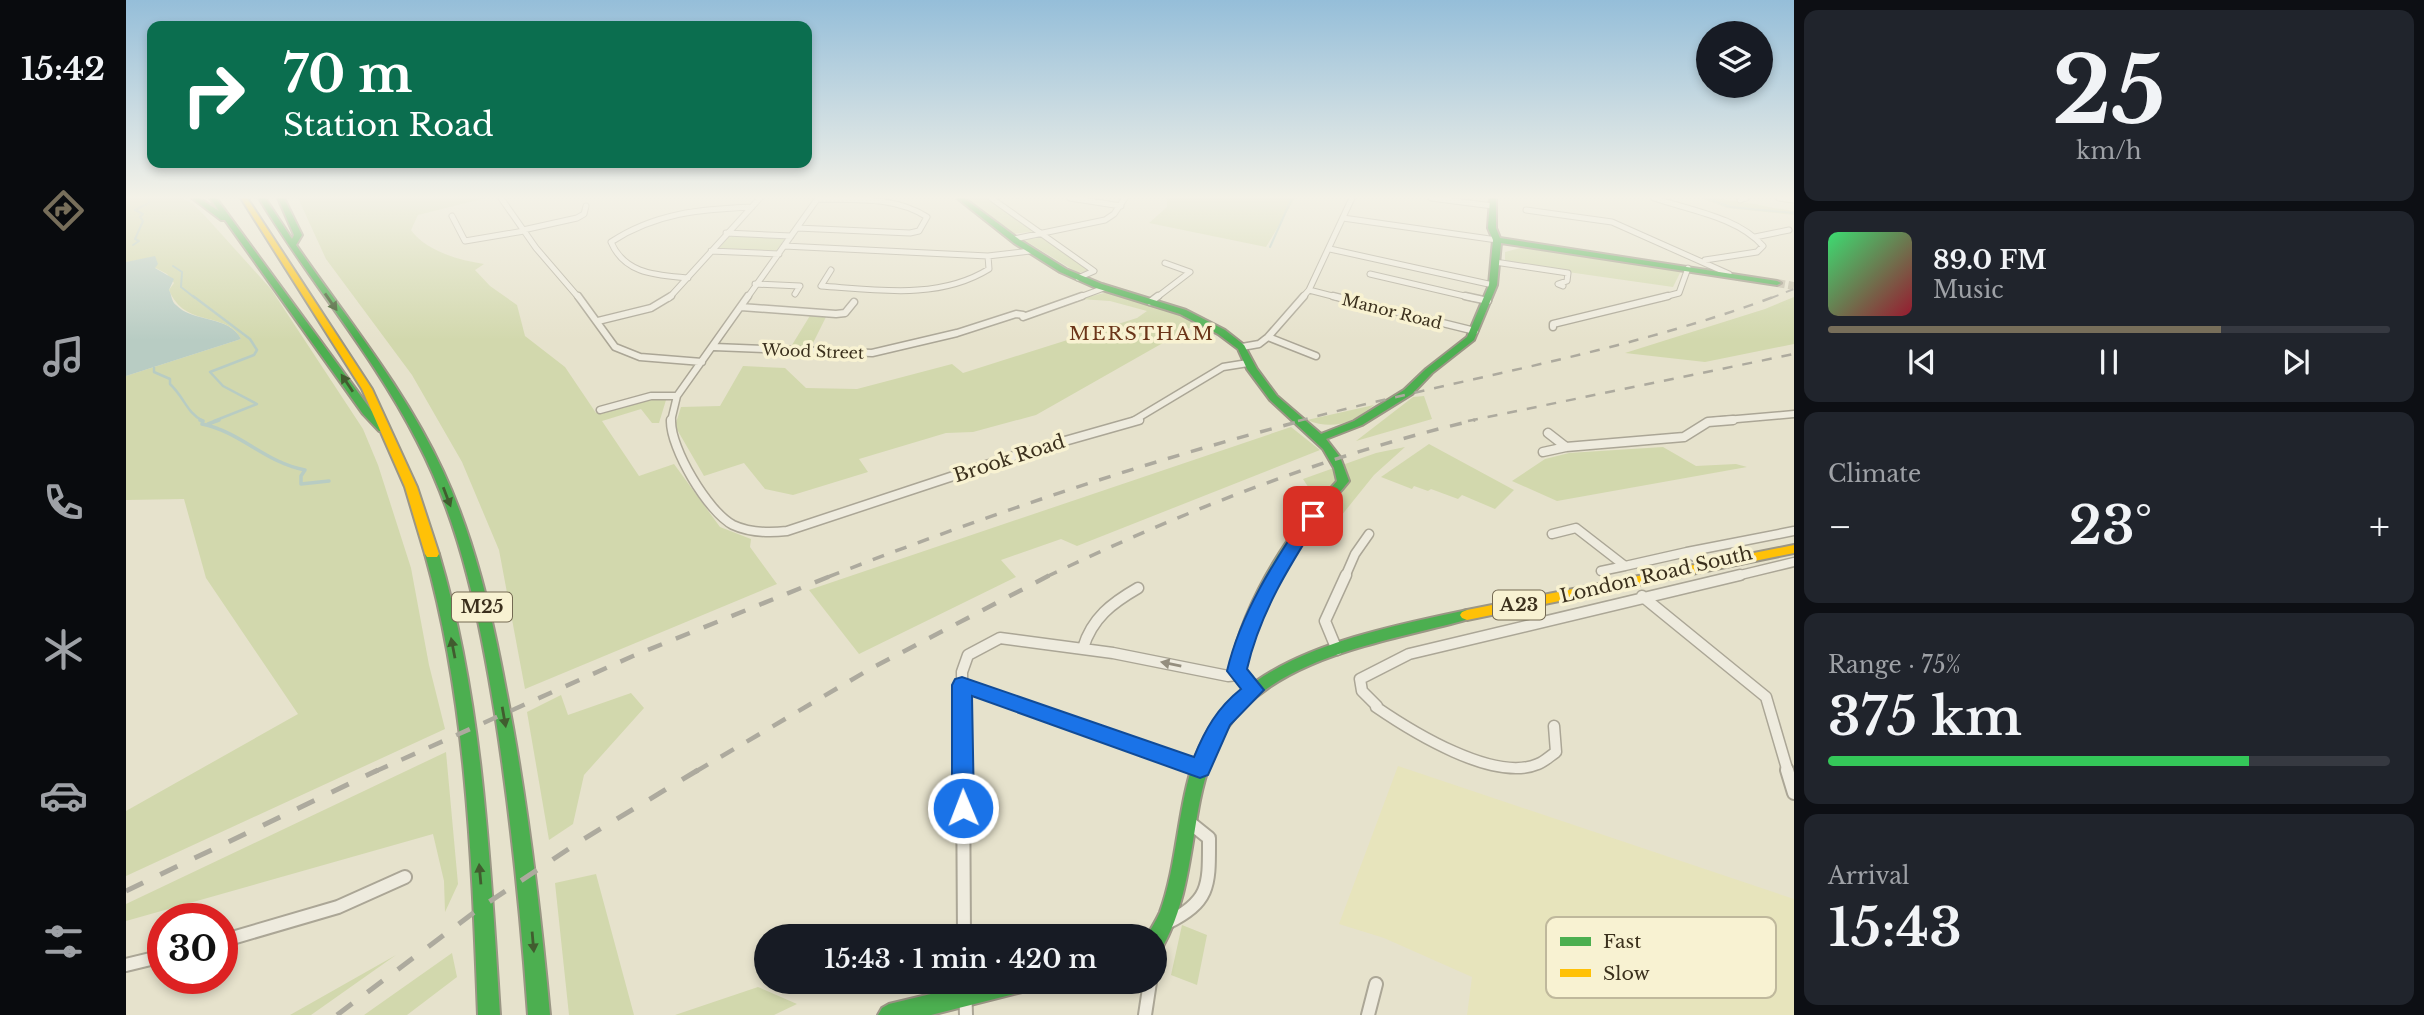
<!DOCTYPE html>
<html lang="en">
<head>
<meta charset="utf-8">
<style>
	body { margin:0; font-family:"Libre Baskerville",serif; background:#20242c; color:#f1f3f6; height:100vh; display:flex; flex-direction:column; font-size:26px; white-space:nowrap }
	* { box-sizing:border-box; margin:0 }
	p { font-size:23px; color:#9ea1a6 }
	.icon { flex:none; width:38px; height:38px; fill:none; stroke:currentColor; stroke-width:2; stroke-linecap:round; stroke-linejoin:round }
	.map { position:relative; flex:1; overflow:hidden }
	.panel { display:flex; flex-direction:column; gap:10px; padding:10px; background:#0d0f14; width:630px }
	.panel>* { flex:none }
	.guide { position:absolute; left:21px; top:21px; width:665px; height:147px; border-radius:14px; box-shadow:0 4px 10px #0003; background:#0b6e4f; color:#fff; overflow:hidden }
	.controls { position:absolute; left:1570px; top:21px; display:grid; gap:14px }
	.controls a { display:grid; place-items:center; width:77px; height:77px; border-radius:50%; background:#171b24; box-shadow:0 4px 10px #0003; font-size:35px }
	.speed { position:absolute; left:21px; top:903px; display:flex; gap:14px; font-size:35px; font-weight:700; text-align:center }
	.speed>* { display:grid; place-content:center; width:91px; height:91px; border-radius:50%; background:#171b24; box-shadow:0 4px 10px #0003; line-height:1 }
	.speed .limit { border:10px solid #d22; background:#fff; color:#111 }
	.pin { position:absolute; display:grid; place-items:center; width:60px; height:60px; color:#fff; margin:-30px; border-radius:14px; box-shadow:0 4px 10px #0006 }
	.me { position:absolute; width:77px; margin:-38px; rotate:359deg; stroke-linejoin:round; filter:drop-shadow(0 0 5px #0008) }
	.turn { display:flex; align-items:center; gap:24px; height:147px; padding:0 21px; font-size:32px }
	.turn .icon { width:91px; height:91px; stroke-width:2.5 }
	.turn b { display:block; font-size:49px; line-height:60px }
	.big { font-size:52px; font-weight:600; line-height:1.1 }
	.panel .tile { flex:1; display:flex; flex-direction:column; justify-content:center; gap:10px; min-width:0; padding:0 24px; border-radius:14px; background:#20242c }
	.panel .dial { align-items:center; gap:0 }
	.dial b { font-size:91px; line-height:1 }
	.song { display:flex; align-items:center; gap:21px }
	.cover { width:84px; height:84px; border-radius:10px; background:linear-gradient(135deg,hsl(140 70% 55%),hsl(350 70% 35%)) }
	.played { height:7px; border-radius:4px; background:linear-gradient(90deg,#776e5a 70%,#363941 70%) }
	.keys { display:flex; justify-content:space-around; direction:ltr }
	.heat { display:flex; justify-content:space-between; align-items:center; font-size:38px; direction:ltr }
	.charge { height:10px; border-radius:5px; background:linear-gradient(90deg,#34c759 75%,#363941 0) }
	.trip { position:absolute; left:628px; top:924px; width:413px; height:70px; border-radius:35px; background:#171b24; box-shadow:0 4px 10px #0003; font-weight:600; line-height:70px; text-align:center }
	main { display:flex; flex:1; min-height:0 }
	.tab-bar { display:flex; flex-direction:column; width:126px; justify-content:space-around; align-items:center; background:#090b0e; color:#9ea1a6 }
	.tab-bar .icon { width:49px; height:49px }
	.tab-bar .on { color:#776e5a }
	.tab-bar b { font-size:32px; color:#f1f3f6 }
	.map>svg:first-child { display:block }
	.farmland { fill:#e7e4bc }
	.green { fill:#d2d8ad }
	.water { fill:#b8ccc3 }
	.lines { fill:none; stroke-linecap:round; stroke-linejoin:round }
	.stream-far2 { stroke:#b8ccc3; stroke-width:2 }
	.stream-far1 { stroke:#b8ccc3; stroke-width:2.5 }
	.stream { stroke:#b8ccc3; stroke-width:3.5 }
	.secondary-tunnel { stroke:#c4bea9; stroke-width:8; stroke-dasharray:8 3.5; stroke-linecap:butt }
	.street-far4-casing { stroke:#aba696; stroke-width:7 }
	.street-far3-casing { stroke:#aba696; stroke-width:9 }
	.street-far2-casing { stroke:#aba696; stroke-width:11 }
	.street-far1-casing { stroke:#aba696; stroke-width:13 }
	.street-casing { stroke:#aba696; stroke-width:16 }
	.fast-casing { stroke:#9b9685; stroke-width:4 }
	.slow-casing { stroke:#9b9685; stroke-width:4 }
	.street-far4 { stroke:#eeebde; stroke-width:5 }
	.street-far3 { stroke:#eeebde; stroke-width:6 }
	.street-far2 { stroke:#eeebde; stroke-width:8 }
	.street-far1 { stroke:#eeebde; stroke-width:10 }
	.street { stroke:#eeebde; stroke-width:12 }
	.fast { fill:#4caf50; fill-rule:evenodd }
	.slow { fill:#ffc107; fill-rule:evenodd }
	.rail-far4 { stroke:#adaa9e; stroke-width:2; stroke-dasharray:8 8; stroke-linecap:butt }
	.rail-far3 { stroke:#adaa9e; stroke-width:2.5; stroke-dasharray:10 10; stroke-linecap:butt }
	.rail-far2 { stroke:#adaa9e; stroke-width:3.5; stroke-dasharray:12 12; stroke-linecap:butt }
	.rail-far1 { stroke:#adaa9e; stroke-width:4.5; stroke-dasharray:15 15; stroke-linecap:butt }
	.rail { stroke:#adaa9e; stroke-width:5; stroke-dasharray:19 19; stroke-linecap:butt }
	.oneway { fill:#415c2f }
	.oneway2 { fill:#948e7e }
	.route { fill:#1a73e8; stroke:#114b97; stroke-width:2 }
	.labels { text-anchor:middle; stroke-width:7; stroke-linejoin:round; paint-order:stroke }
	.far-street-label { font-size:16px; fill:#3b301d; stroke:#f8f2d2 }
	.shield { fill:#f8f2d2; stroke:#746a53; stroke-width:2 }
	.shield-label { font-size:18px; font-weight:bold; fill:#3b301d }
	.far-quarter-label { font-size:19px; letter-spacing:2px; fill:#6b3519; stroke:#f8f2d2 }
	.street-label { font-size:19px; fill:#3b301d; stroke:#f8f2d2 }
	.key { fill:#f8f2d2; stroke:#bfb89c; stroke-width:2 }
	.key-label { font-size:19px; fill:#3b301d }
</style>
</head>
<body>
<main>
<nav class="tab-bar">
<b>15:42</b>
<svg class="icon on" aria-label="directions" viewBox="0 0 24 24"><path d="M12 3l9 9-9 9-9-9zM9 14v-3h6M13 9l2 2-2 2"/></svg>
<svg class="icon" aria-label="music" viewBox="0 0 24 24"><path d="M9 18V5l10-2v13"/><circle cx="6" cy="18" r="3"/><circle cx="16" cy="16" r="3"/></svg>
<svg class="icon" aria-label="phone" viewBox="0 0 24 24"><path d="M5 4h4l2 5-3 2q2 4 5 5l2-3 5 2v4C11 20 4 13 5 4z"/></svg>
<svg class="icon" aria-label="climate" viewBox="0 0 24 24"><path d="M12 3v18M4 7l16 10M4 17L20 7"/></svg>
<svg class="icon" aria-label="car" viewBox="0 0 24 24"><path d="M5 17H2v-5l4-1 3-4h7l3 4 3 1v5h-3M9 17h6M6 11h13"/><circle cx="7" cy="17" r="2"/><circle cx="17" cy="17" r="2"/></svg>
<svg class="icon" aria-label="filters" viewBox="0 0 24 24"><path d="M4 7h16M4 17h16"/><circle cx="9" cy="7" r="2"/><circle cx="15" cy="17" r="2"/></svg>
</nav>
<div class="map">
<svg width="1668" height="1015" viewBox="0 0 1668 1015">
	<rect width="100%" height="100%" fill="#e6e2cc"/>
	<path class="farmland" d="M1272,766l396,133v116h-327l5,-38 -88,-39 -45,-14z"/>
	<path class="green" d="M0,198h55l11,5 13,13 66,73 92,140 15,36 33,103 18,97 16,64 -319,147v-65l172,-97 -92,-136 -22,-79 -58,1v-124l115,-37c-15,-29 -56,-10 -72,-49l5,-7 -7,-9 -13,-7 1,-10 -29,5z
		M172,198h188l-68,17 -7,15c15,21 47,30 73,34l-9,6 15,16 27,19 8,31 40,31 31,46 54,-15 16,2 -7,23h-7l-11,-14 -39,12 37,55 35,-12 46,63 31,12 -1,8 27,37 -252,105 -26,-139 -37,-88 -50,-87 -86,-116z
		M838,198h24l48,33 -23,3z
		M1041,198h128l-29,49 -117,-24 18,-16z
		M1574,198c33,0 62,9 94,13v4l-67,-7z
		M603,235l57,3 -10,15 -57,-4z
		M917,237l45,31v3l-10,2 -54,-33z
		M1398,247l158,22 -9,18 -168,-24v-11z
		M982,292l70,22 20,9 -162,92 -63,17 -27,1 -87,26 9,13 -75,23 -28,-6 -21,-26 -40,13 -29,-50 6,-19 39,-1 23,-40 42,2 21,20 51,1 95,-25 11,9 174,-55 10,-7 -37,-10 -30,-2z
		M1668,297v47l-89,18 -80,-9 140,-44z
		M685,314l16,1 -16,32 -19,-2z
		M1298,396l8,23 -76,22 57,-44z
		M1248,405c-20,17 -40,26 -67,15z
		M1165,427l29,23 -243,96 -16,-7 -60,21 15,17 -157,77 -50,-64z
		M1303,444l85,46 -19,19 -33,-14 -4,4 -27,-10 -3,2 -14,-5 -2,3 -31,-12z
		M1279,447l-31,28 -37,46 -25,20 -3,-3 9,-36 -15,-23 73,-26z
		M1537,447l33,19 40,-2 11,3 -190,34 -45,-20 33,-22 24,-6z
		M505,693l13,15 -60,67 -11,49 -24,16 -22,-128 34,-17 7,20z
		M320,752l12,132 -13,28 -1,-31 -11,-47 -307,87v-17z
		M470,874l38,141h-65l-14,-132z
		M1056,925l25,10 -10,50 -26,-10z
		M326,953l5,24 -50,38h-43z
		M270,955l-85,60h-21z
		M632,987l39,17 -23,11h-99z"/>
	<path class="water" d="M29,256l3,8 -3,4 19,11 -5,11c3,5 2,11 7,15 17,18 53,10 65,34l-115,37v-114z"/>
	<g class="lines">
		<path class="stream-far2" d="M1581,198l23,9 64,6
			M7,245l6,-4 -4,-2 8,-18 -3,-4 3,-3 -8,-4 14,-7 -1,-5
			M1144,247l22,-49
			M47,266l9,6 -1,15 14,11"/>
		<path class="stream-far1" d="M67,296l57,43 7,11 -3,5 -44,17 13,14 34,18 -43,17
			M28,368v4l16,7v5c15,14 16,28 33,37"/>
		<path class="stream" d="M74,420l3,1 -1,3c39,8 64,39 103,46l-4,6v8l28,-3
			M82,424l11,-4"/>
		<path class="secondary-tunnel" d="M1651,283l17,3"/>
		<g class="street-far4-casing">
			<path id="street-far4" d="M375,198l35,50 43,50
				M865,198l103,73 -16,7
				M944,198l51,8
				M1305,198l62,8
				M1528,198c35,12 84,19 109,48l-6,6 -52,8
				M1653,198l15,2
				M1614,200l6,-2
				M1400,210l86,12 117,52
				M326,216l13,25 59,-10
				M1217,218l154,22
				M671,228l113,5 9,-2 8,-14c-32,-21 -73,-17 -110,-18
				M397,230l54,-12 7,-4 2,-8
				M600,233l65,3
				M1629,237l34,-7
				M888,239l91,-19 9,-6 11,-16
				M658,246l204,10 42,-5
				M1204,249l163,36
				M585,251l68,3
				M1369,262l73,11 -1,8 -9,3 5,2
				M705,270l-10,16c56,4 118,14 168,-17l-1,-13
				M1244,274l103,24
				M562,278c-30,-3 -63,-3 -77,-36 44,-29 90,-33 141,-35
				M629,284l45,2 -5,8
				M1183,290l31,8
				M543,298l91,-100
				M621,298l71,-100
				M951,298l27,-10
				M1030,298l34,-26 -25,-9
				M1176,298l7,-8 43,-92
				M1534,298l19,-5 9,-25"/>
		</g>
		<g class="street-far3-casing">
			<path id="street-far3" d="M452,296l37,51 25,10 62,5
				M1207,296l142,35
				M1339,296l23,5
				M1024,302l8,-6
				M615,307l95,7 9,-1 9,-11
				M897,317l59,-21
				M472,321l53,-13 20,-12
				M1427,327v-3l115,-28
				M1142,337l48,19
				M588,347l158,6 85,-20 59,-19 7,1
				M1116,347l17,-3 9,-7 36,-41
				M474,410l51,-14h26
				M545,421l6,-25 71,-100
				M1007,421l90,-54 25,-4
				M1588,421l80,-7"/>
		</g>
		<g class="street-far2-casing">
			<path id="street-far2" d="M545,420c-1,28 37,92 62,105 17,8 36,8 54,6l239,-79 113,-32
				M1422,433l18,14
				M1417,452l23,-5 118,-10 24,-15 25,-2
				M1426,534l24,-6 49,38 62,-14
				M1581,565l-20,-13 107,-21
				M1475,571l24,-5
				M1219,577l10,-23 14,-20
				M1606,577l62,-15"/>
		</g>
		<g class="street-far1-casing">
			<path id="street-far1" d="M1516,596l124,101 22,75
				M957,648c9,-30 29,-45 55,-60
				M1211,650l-12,-29 21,-46
				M836,685l238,84
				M1251,706l-15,-15 -2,-12 49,-25 331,-79
				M1250,707c35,24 118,76 162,57 6,-2 12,-8 18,-12l-2,-26
				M837,772l-1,-100 6,-17 32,-17 113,15 115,23 10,-1"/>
		</g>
		<g class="street-casing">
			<path id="street" d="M837,770l1,166
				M1661,770l7,23
				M1041,923c44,-22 42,-38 42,-85l-20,-16
				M96,941l116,-34 67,-30
				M0,965l37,-9
				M839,982l1,33
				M1019,1015l5,-33
				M1242,1015l8,-31"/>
		</g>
		<g class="fast-casing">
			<path id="fast" d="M66,198h7l20,13 -9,-13h6l155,212 16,17 1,2 -1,2h-8l-16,-17 -138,-194h-4z
				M133,198h6l27,41 2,-4 -16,-37h6l18,37 -6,10c51,74 109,144 147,226 32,69 49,144 63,219 21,107 34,216 44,325h-22c-7,-99 -17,-197 -32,-295 -15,-95 -34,-193 -79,-279 -44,-87 -109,-161 -158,-243z
				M831,198h7l56,42 46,29 36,15 84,26 39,20 19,15 13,24 20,27 44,38 33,-13 50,-31 22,-21 41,-32 22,-52 4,-45 -5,-12 2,-30h6v30l4,10 277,43 4,2 -4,2 -276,-42 -4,42 -23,55 -42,33 -20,21 -50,31 -36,14 14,18 9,24c-10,13 -22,24 -32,37 -34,46 -61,96 -72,152l10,12c56,-40 145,-58 212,-72l5,2 2,3 -2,3c-81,24 -196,36 -246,112 -14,21 -21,46 -26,70 -10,51 -12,102 -38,148l-7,3v-15h-8c4,-8 9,-15 13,-24 27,-74 12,-169 84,-222l-15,-19c13,-59 42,-111 79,-158 9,-11 20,-21 29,-32l-3,-13 -11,-19 -53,-49 -23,-31 -9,-20 -20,-15 -38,-20 -84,-26 -36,-16 -46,-29z
				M306,550l7,4c44,148 51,307 61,461h-22c-6,-153 -11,-312 -53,-461z
				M855,982h51l-3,7 -7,3 -91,23h-53l4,-7 7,-4z"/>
		</g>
		<g class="slow-casing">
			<path id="slow" d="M115,198h6l125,191 45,98 22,67 -2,3h-10l-2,-3 -20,-67 -43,-98z
				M1668,545v8l-327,67 -5,-2 -2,-3 2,-3 5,-2z"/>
		</g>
		<use href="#street-far4" class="street-far4"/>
		<use href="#street-far3" class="street-far3"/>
		<use href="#street-far2" class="street-far2"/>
		<use href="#street-far1" class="street-far1"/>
		<use href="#street" class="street"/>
		<use href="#fast" class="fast"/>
		<use href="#slow" class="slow"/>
		<path class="rail-far4" d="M1645,298l23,-9"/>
		<path class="rail-far3" d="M1172,421c159,-42 323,-67 478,-125
			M1342,421l326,-67"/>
		<path class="rail-far2" d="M702,577c156,-61 315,-115 477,-157
			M920,577c138,-66 280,-122 429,-157"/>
		<path class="rail-far1" d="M248,772l259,-116 200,-81
			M569,772l175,-103 180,-94"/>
		<path class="rail" d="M0,891l252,-121
			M211,1015l143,-107 102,-68 116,-70"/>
	</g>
	<defs><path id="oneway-solid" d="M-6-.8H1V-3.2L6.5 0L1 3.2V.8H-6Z" transform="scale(1.75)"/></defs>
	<g class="oneway">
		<use href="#oneway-solid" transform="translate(205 302) rotate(55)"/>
		<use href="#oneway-solid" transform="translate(221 383) rotate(-124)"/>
		<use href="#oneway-solid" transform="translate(321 497) rotate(69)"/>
		<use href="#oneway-solid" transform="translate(327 648) rotate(-101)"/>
		<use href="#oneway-solid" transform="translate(378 717) rotate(80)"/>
		<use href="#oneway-solid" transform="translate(354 874) rotate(-95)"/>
		<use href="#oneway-solid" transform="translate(407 942) rotate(85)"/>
	</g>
	<use class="oneway2" href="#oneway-solid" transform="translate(1045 664) rotate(-169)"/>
	<linearGradient id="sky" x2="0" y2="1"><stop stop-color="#95bed9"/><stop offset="0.58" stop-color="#f4f2e8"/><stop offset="1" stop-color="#f4f2e8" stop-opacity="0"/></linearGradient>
	<rect width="1668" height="340" fill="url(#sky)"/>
	<path class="route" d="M1187,511l8,5c-31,49 -61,96 -74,153l17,21 -34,35 -22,50 -8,3 -228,-82 2,112 -3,7 -8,3 -8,-3 -3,-7v-123l3,-6 7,-2 232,80c11,-27 23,-49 47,-68l-14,-18c14,-59 47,-109 80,-159z"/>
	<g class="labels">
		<g class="far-street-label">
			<text transform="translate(1266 311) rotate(14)" y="6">Manor Road</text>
			<text transform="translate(687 351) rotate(2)" y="6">Wood Street</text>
		</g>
		<g class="shield">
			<rect x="1367" y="590.5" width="52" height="29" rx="5"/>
			<rect x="326" y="592.5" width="60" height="29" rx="5"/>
		</g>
		<g class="shield-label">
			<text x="1393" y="611">A23</text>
			<text x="356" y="613">M25</text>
		</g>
		<g class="far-quarter-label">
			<text x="1016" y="340">MERSTHAM</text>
		</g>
		<g class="street-label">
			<text transform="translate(883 458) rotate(-18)" y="7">Brook Road</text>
			<text transform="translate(1530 574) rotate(-13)" y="7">London Road South</text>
		</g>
	</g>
	<rect x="1420" y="917" width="230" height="81" rx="10" class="key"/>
	<rect x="1434" y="937" width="31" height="9" fill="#4caf50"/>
	<rect x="1434" y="969" width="31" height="8" fill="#ffc107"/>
	<g class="key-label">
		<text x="1477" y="948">Fast</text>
		<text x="1477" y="980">Slow</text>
	</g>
</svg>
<div class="controls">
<a><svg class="icon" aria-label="layers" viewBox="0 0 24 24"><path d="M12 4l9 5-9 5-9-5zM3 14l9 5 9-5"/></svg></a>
</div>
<div class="speed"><div class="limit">30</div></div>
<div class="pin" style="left:1187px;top:516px;background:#d93025"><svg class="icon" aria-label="arrive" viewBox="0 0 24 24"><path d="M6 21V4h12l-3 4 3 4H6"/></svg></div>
<svg class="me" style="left:837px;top:808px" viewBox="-20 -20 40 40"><circle r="17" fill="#1a73e8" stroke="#fff" stroke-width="3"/><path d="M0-11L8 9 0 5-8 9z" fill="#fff"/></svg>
<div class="trip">15:43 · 1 min · 420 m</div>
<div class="guide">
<div class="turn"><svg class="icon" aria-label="right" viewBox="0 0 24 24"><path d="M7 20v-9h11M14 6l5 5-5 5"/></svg><div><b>70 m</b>Station Road</div></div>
</div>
</div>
<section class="panel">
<div class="tile dial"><b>25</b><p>km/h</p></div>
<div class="tile">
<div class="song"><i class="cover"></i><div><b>89.0 FM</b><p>Music</p></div></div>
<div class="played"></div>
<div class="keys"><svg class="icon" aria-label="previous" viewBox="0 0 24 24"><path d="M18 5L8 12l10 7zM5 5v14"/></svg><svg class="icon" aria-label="pause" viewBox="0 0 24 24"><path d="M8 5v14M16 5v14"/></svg><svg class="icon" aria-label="next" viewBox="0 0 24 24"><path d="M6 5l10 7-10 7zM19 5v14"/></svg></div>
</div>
<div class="tile"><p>Climate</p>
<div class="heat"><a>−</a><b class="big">23°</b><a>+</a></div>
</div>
<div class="tile"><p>Range · 75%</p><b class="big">375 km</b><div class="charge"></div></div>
<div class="tile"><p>Arrival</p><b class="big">15:43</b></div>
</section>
</main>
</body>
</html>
